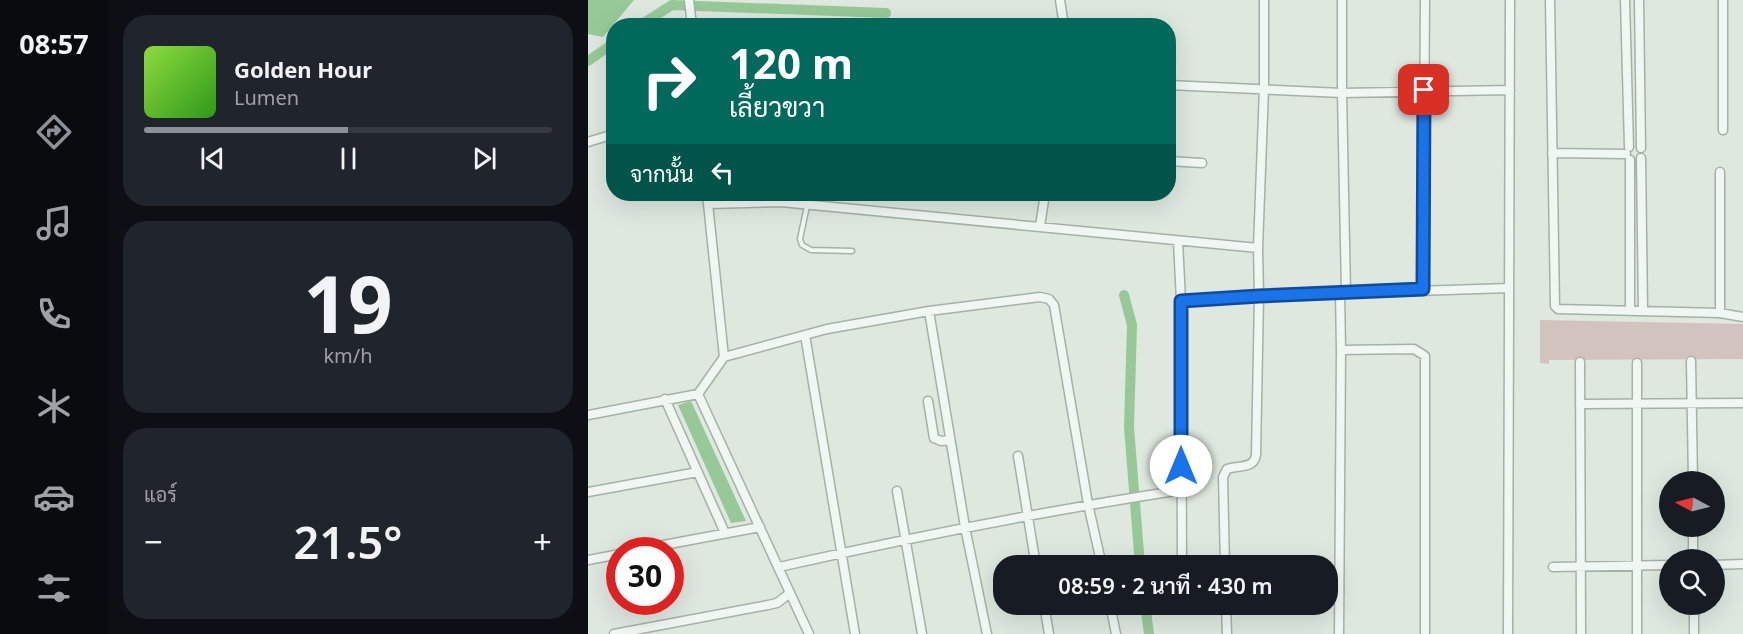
<!DOCTYPE html>
<html lang="th">
<head>
<meta charset="utf-8">
<style>
	body { margin:0; font-family:"Noto Sans",Sarabun,sans-serif; background:#20242c; color:#f1f3f6; height:100vh; display:flex; flex-direction:column; font-size:22px; white-space:nowrap }
	* { box-sizing:border-box; margin:0 }
	p { font-size:20px; color:#9ea1a6 }
	.icon { flex:none; width:33px; height:33px; fill:none; stroke:currentColor; stroke-width:2; stroke-linecap:round; stroke-linejoin:round }
	.map { position:relative; flex:1; overflow:hidden }
	.sheet { display:flex; flex-direction:column; gap:15px; padding:15px; background:#0d0f14; width:480px }
	.sheet>* { flex:none }
	.top-card { position:absolute; left:18px; top:18px; width:570px; height:183px; border-radius:24px; box-shadow:0 6px 24px #0002; background:#00695c; color:#fff; overflow:hidden }
	.needle { width:39px; rotate:277deg }
	.controls { position:absolute; left:1071px; top:471px; display:grid; gap:12px }
	.controls a { display:grid; place-items:center; width:66px; height:66px; border-radius:50%; background:#171b24; box-shadow:0 6px 24px #0002; font-size:30px }
	.speed { position:absolute; left:18px; top:537px; display:flex; gap:12px; font-size:30px; font-weight:700; text-align:center }
	.speed>* { display:grid; place-content:center; width:78px; height:78px; border-radius:50%; background:#171b24; box-shadow:0 6px 24px #0002; line-height:1 }
	.speed .limit { border:9px solid #d22; background:#fff; color:#111 }
	.pin { position:absolute; display:grid; place-items:center; width:51px; height:51px; color:#fff; margin:-26px; border-radius:12px; box-shadow:0 3px 9px #0006 }
	.me { position:absolute; width:66px; margin:-33px; rotate:0deg; stroke-linejoin:round; filter:drop-shadow(0 0 4px #0008) }
	.turn { display:flex; align-items:center; gap:21px; height:126px; padding:0 24px; font-size:27px }
	.turn .icon { width:78px; height:78px; stroke-width:2.5 }
	.turn b { display:block; font-size:42px; line-height:51px }
	.then { display:flex; align-items:center; height:57px; padding:0 24px; background:#0003; gap:12px; font-size:22px }
	.big { font-size:45px; font-weight:600; line-height:1.1 }
	.sheet .tile { flex:1; display:flex; flex-direction:column; justify-content:center; gap:9px; min-width:0; padding:0 21px; border-radius:24px; background:#20242c }
	.sheet .dial { align-items:center; gap:0 }
	.dial b { font-size:78px; line-height:1 }
	.song { display:flex; align-items:center; gap:18px }
	.cover { width:72px; height:72px; border-radius:9px; background:linear-gradient(135deg,hsl(90 70% 55%),hsl(110 70% 35%)) }
	.played { height:6px; border-radius:3px; background:linear-gradient(90deg,#8c9099 50%,#363941 50%) }
	.keys { display:flex; justify-content:space-around; direction:ltr }
	.heat { display:flex; justify-content:space-between; align-items:center; font-size:33px; direction:ltr }
	.trip { position:absolute; left:405px; top:555px; width:345px; height:60px; border-radius:24px; background:#171b24; box-shadow:0 6px 24px #0002; font-weight:600; line-height:60px; text-align:center }
	main { display:flex; flex:1; min-height:0 }
	.tabs { display:flex; flex-direction:column; width:108px; justify-content:space-around; align-items:center; background:#090b0e; color:#9ea1a6 }
	.tabs .icon { width:42px; height:42px }
	.tabs .current { color:#8c9099 }
	.tabs b { font-size:27px; color:#f1f3f6 }
	.map>svg:first-child { display:block }
	.green { fill:#d2c3be }
	.water { fill:#97c998 }
	.lines { fill:none; stroke-linecap:round; stroke-linejoin:round }
	.canal { stroke:#97c998; stroke-width:10 }
	.lane-casing { stroke:#a3b2a5; stroke-width:7 }
	.street-casing { stroke:#a3b2a5; stroke-width:11 }
	.lane { stroke:#f0f6f1; stroke-width:4 }
	.street { stroke:#f0f6f1; stroke-width:8 }
	.route-casing { stroke:#114b97; stroke-width:15 }
	.route { stroke:#1a73e8; stroke-width:10 }
</style>
</head>
<body>
<main>
<nav class="tabs">
<b>08:57</b>
<svg class="icon current" aria-label="directions" viewBox="0 0 24 24"><path d="M12 3l9 9-9 9-9-9zM9 14v-3h6M13 9l2 2-2 2"/></svg>
<svg class="icon" aria-label="music" viewBox="0 0 24 24"><path d="M9 18V5l10-2v13"/><circle cx="6" cy="18" r="3"/><circle cx="16" cy="16" r="3"/></svg>
<svg class="icon" aria-label="phone" viewBox="0 0 24 24"><path d="M5 4h4l2 5-3 2q2 4 5 5l2-3 5 2v4C11 20 4 13 5 4z"/></svg>
<svg class="icon" aria-label="climate" viewBox="0 0 24 24"><path d="M12 3v18M4 7l16 10M4 17L20 7"/></svg>
<svg class="icon" aria-label="car" viewBox="0 0 24 24"><path d="M5 17H2v-5l4-1 3-4h7l3 4 3 1v5h-3M9 17h6M6 11h13"/><circle cx="7" cy="17" r="2"/><circle cx="17" cy="17" r="2"/></svg>
<svg class="icon" aria-label="filters" viewBox="0 0 24 24"><path d="M4 7h16M4 17h16"/><circle cx="9" cy="7" r="2"/><circle cx="15" cy="17" r="2"/></svg>
</nav>
<section class="sheet">
<div class="tile">
<div class="song"><i class="cover"></i><div><b>Golden Hour</b><p>Lumen</p></div></div>
<div class="played"></div>
<div class="keys"><svg class="icon" aria-label="previous" viewBox="0 0 24 24"><path d="M18 5L8 12l10 7zM5 5v14"/></svg><svg class="icon" aria-label="pause" viewBox="0 0 24 24"><path d="M8 5v14M16 5v14"/></svg><svg class="icon" aria-label="next" viewBox="0 0 24 24"><path d="M6 5l10 7-10 7zM19 5v14"/></svg></div>
</div>
<div class="tile dial"><b>19</b><p>km/h</p></div>
<div class="tile"><p>แอร์</p>
<div class="heat"><a>−</a><b class="big">21.5°</b><a>+</a></div>
</div>
</section>
<div class="map">
<svg width="1155" height="634" viewBox="0 0 1155 634">
	<rect width="100%" height="100%" fill="#dee8df"/>
	<path class="green" d="M952,320l203,4v35l-194,1v4l-9,-1z"/>
	<path class="water" d="M0,0h46l-31,37 -15,-3z
		M103,401l55,120 -15,2 -53,-118z"/>
	<g class="lines">
		<path class="canal" d="M51,26l33,-21 214,8
			M0,61l26,-18
			M536,295l8,30 -3,102 11,139
			M557,604l4,30"/>
		<g class="lane-casing">
			<path id="lane" d="M219,206l-7,33 2,6 9,5 41,1"/>
		</g>
		<g class="street-casing">
			<path id="street" d="M101,0l3,26
				M472,0l4,26
				M754,0v93l4,200
				M962,0l5,306 3,3 162,4 23,4
				M1037,0l4,147
				M1051,0l2,148
				M580,85l174,8 168,-3
				M1135,130v-130
				M0,142l26,-8
				M964,153l74,1
				M1053,158l2,153
				M1042,160v150
				M580,161l34,2
				M1132,172v141
				M119,194l17,163
				M120,204l73,-2 477,46
				M452,226l5,-32
				M590,241l3,60 1,265
				M835,289l2,-289
				M593,301l78,-5 250,-8
				M341,311l36,216 22,107
				M217,335l50,299
				M753,350l73,-1 11,7v278
				M1103,361l2,121
				M992,362l1,272
				M77,399l60,134
				M340,401l6,37 7,3 9,-1
				M992,404l163,-1
				M0,415l110,-21
				M430,456l18,110
				M309,491l25,143
				M0,492l110,-20
				M1105,526v34
				M49,550l123,-23
				M0,560l32,-6
				M1126,565l29,-1
				M637,566l-2,-89 4,-8c12,-4 27,0 29,-14l3,-159 -1,-48 6,-160v-88
				M191,567c133,-30 267,-56 402,-77
				M965,567l117,-2
				M456,604l5,30
				M522,604l6,30
				M638,604l1,30
				M1106,604v30
				M26,634l154,-29 9,-2 13,-10
				M221,634l-111,-240 26,-37 103,-28 102,-18 111,-14 9,2 5,6 34,199 14,62
				M751,634l2,-284 -1,-58
				M920,634l2,-634
				M1049,634v-271"/>
		</g>
		<use href="#lane" class="lane"/>
		<use href="#street" class="street"/>
	</g>
	<g class="lines">
		<g class="route-casing">
			<path id="route" d="M593,466v-165l78,-5 164,-7 1,-199"/>
		</g>
		<use href="#route" class="route"/>
	</g>
</svg>
<div class="controls">
<a><svg class="needle" viewBox="-14 -14 28 28"><path d="M0-13l5 13h-10z" fill="#e53935"/><path d="M0 13l5-13h-10z" fill="#9ea1a6"/></svg></a>
<a><svg class="icon" aria-label="search" viewBox="0 0 24 24"><circle cx="10" cy="10" r="6"/><path d="M15 15l6 6"/></svg></a>
</div>
<div class="speed"><div class="limit">30</div></div>
<div class="pin" style="left:836px;top:90px;background:#d93025"><svg class="icon" aria-label="arrive" viewBox="0 0 24 24"><path d="M6 21V4h12l-3 4 3 4H6"/></svg></div>
<svg class="me" style="left:593px;top:466px" viewBox="-20 -20 40 40"><circle r="19" fill="#fff"/><path d="M0-13L10 11 0 6-10 11z" fill="#1a73e8"/></svg>
<div class="trip">08:59 · 2 นาที · 430 m</div>
<div class="top-card">
<div class="turn"><svg class="icon" aria-label="right" viewBox="0 0 24 24"><path d="M7 20v-9h11M14 6l5 5-5 5"/></svg><div><b>120 m</b>เลี้ยวขวา</div></div>
<div class="then">จากนั้น<svg class="icon" aria-label="left" viewBox="0 0 24 24"><path d="M17 20v-9H6M10 6l-5 5 5 5"/></svg></div>
</div>
</div>
</main>
</body>
</html>
